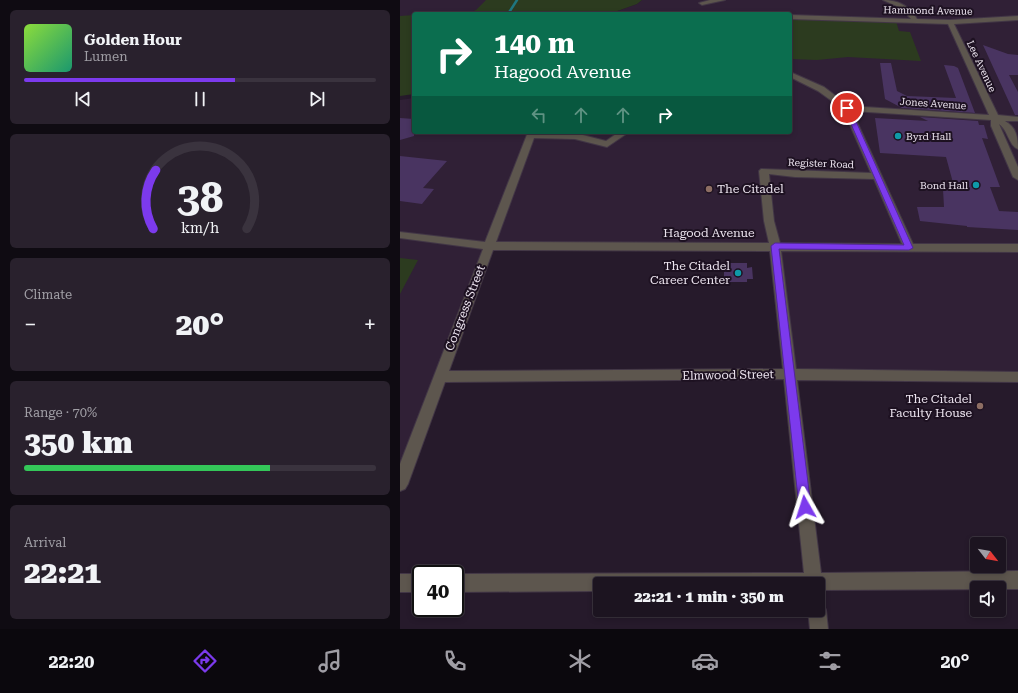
<!DOCTYPE html>
<html lang="en">
<head>
<meta charset="utf-8">
<style>
	body { margin:0; font-family:"Roboto Serif",serif; background:#29212d; color:#f1f3f6; height:100vh; display:flex; flex-direction:column; font-size:15px; white-space:nowrap }
	* { box-sizing:border-box; margin:0 }
	p { font-size:13px; color:#a09ea5 }
	.icon { flex:none; width:22px; height:22px; fill:none; stroke:currentColor; stroke-width:2; stroke-linecap:round; stroke-linejoin:round }
	.map { position:relative; flex:1; overflow:hidden }
	.details { display:flex; flex-direction:column; gap:10px; padding:10px; background:#0f0b12; width:400px }
	.details>* { flex:none }
	.guide { position:absolute; left:12px; top:12px; width:380px; height:122px; border-radius:4px; box-shadow:0 2px 6px #0003,0 0 0 1px #3a333e; background:#0b6e4f; color:#fff; overflow:hidden }
	.needle { width:26px; rotate:121deg }
	.fabs { position:absolute; left:570px; top:537px; display:grid; gap:8px }
	.fabs a { display:grid; place-items:center; width:36px; height:36px; border-radius:4px; background:#1c1420; box-shadow:0 2px 6px #0003,0 0 0 1px #3a333e; font-size:20px }
	.speed { position:absolute; left:12px; top:565px; display:flex; gap:8px; font-size:20px; font-weight:700; text-align:center }
	.speed>* { display:grid; place-content:center; width:52px; height:52px; border-radius:50%; background:#1c1420; box-shadow:0 2px 6px #0003,0 0 0 1px #3a333e; line-height:1 }
	.speed .limit { border:2px solid #111; border-radius:6px; background:#fff; color:#111 }
	.pin { position:absolute; display:grid; place-items:center; width:34px; height:34px; color:#fff; margin:-17px; border:2px solid #fff; border-radius:50%; box-shadow:0 1px 4px #0007 }
	.me { position:absolute; width:44px; margin:-22px; rotate:354deg; stroke-linejoin:round; filter:drop-shadow(0 0 3px #0008) }
	.turn { display:flex; align-items:center; gap:14px; height:84px; padding:0 16px; font-size:18px }
	.turn .icon { width:52px; height:52px; stroke-width:2.5 }
	.turn b { display:block; font-size:28px; line-height:34px }
	.lanes { display:flex; align-items:center; height:38px; padding:0 16px; background:#0003; justify-content:center; gap:20px; direction:ltr }
	.lanes .off { opacity:.35 }
	.big { font-size:30px; font-weight:800; line-height:1.1 }
	.details .widget { flex:1; display:flex; flex-direction:column; justify-content:center; gap:6px; min-width:0; padding:0 14px; border-radius:6px; background:#29212d }
	.details .dial { align-items:center; gap:0 }
	.dial svg { height:104px; overflow:visible; fill:none; stroke:#3a333e; stroke-width:7; stroke-linecap:round; text-anchor:middle }
	.dial text { fill:#f1f3f6; stroke:none }
	.song { display:flex; align-items:center; gap:12px }
	.cover { width:48px; height:48px; border-radius:6px; background:linear-gradient(135deg,hsl(90 70% 55%),hsl(160 70% 35%)) }
	.played { height:4px; border-radius:2px; background:linear-gradient(90deg,#7c3aed 60%,#3a333e 60%) }
	.keys { display:flex; justify-content:space-around; direction:ltr }
	.heat { display:flex; justify-content:space-between; align-items:center; font-size:22px; direction:ltr }
	.charge { height:6px; border-radius:3px; background:linear-gradient(90deg,#34c759 70%,#3a333e 0) }
	.trip { position:absolute; left:193px; top:577px; width:232px; height:40px; border-radius:4px; background:#1c1420; box-shadow:0 2px 6px #0003,0 0 0 1px #3a333e; font-weight:800; line-height:40px; text-align:center }
	.tabs { display:flex; height:64px; justify-content:space-around; align-items:center; background:#0b080d; color:#a09ea5 }
	.tabs .icon { width:28px; height:28px }
	.tabs .active { color:#7c3aed }
	.tabs b { font-size:18px; color:#f1f3f6 }
	main { display:flex; flex:1; min-height:0 }
	.map>svg:first-child { display:block }
	.built { fill:#302036 }
	.green { fill:#2c3b1f }
	.lines { fill:none; stroke-linecap:round; stroke-linejoin:round }
	.stream { stroke:#1f767f; stroke-width:2.5 }
	.building { fill:#493461 }
	.minor-casing { stroke:#423646; stroke-width:2 }
	.minor { fill:#5d564e; fill-rule:evenodd }
	.route { fill:#7c3aed; stroke:#51269a }
	.culture-dot { fill:#0f9aa8; stroke:#1d1121; stroke-width:1.5 }
	.education-dot { fill:#8d6e63; stroke:#1d1121; stroke-width:1.5 }
	.labels { text-anchor:middle; stroke-width:4; stroke-linejoin:round; paint-order:stroke }
	.far-street-label { font-size:10px; fill:#ece4ef; stroke:#1d1121 }
	.far-poi-label { font-size:10px; fill:#ece4ef; stroke:#1d1121; text-anchor:start }
	.poi-label { font-size:12px; fill:#ece4ef; stroke:#1d1121; text-anchor:end }
	.street-label { font-size:12px; fill:#ece4ef; stroke:#1d1121 }
</style>
</head>
<body>
<main>
<section class="details">
<div class="widget">
<div class="song"><i class="cover"></i><div><b>Golden Hour</b><p>Lumen</p></div></div>
<div class="played"></div>
<div class="keys"><svg class="icon" aria-label="previous" viewBox="0 0 24 24"><path d="M18 5L8 12l10 7zM5 5v14"/></svg><svg class="icon" aria-label="pause" viewBox="0 0 24 24"><path d="M8 5v14M16 5v14"/></svg><svg class="icon" aria-label="next" viewBox="0 0 24 24"><path d="M6 5l10 7-10 7zM19 5v14"/></svg></div>
</div>
<div class="widget dial"><svg viewBox="0 0 100 80">
<path d="M14 69A42 42 0 1 1 86 69"/>
<path d="M14 69A42 42 0 0 1 16 24" stroke="#7c3aed"/>
<text x="50" y="56" font-size="32" font-weight="700">38</text>
<text x="50" y="72" font-size="11">km/h</text>
</svg></div>
<div class="widget"><p>Climate</p>
<div class="heat"><a>−</a><b class="big">20°</b><a>+</a></div>
</div>
<div class="widget"><p>Range · 70%</p><b class="big">350 km</b><div class="charge"></div></div>
<div class="widget"><p>Arrival</p><b class="big">22:21</b></div>
</section>
<div class="map">
<svg width="618" height="629" viewBox="0 0 618 629">
	<rect width="100%" height="100%" fill="#261a2b"/>
	<path class="built" d="M0,0h97l-13,14h-70v9l-14,-1z
		M242,0h376v377l-228,-3 -15,-128h-287l-88,238v-384l14,-2v34h376v-118h-181l28,-10z"/>
	<path class="green" d="M86,0h156l-5,4 -28,10h-142l9,-4z
		M14,15v79l-14,2v-80z
		M390,18l106,3 3,10 11,1 11,29 -73,-4 -31,3 -27,-1z
		M0,258l18,2 -18,34z"/>
	<g class="lines">
		<path class="stream" d="M108,14l9,-14"/>
	</g>
	<path class="building" d="M583,45l25,9 10,1v20h-9l9,17v23h-3z
		M480,63h11l6,28 10,5 49,2 -12,-33 10,1 4,2 17,45 -73,-5 -17,-9z
		M520,117l58,4 1,4h5l4,14 -6,-1 18,49h-10l9,24 19,1v18l-51,-3v-1l-47,-5 -3,-14h27l-1,-18 12,1 -9,-33 -66,-4 -5,-35 53,3z
		M0,118l14,1v17l-14,4z
		M0,156l47,5 -24,27 11,1 -12,15 -22,-3z
		M324,263h23v5l5,-1 1,12h-6v3h-23z"/>
	<g class="lines">
		<g class="minor-casing">
			<path id="minor" d="M310,0h15l-23,5 -3,-2z
				M483,0c15,0 27,6 34,19l33,1 68,-4v4l-64,4 44,91 20,2v4h-13c11,6 13,16 13,28 -9,-3 -10,-19 -19,-25l19,43v13l-5,-3 -22,-51v-6l-139,-9 61,133h105v8l-237,-1 15,118 222,3v10l-221,-2 24,193 197,-2v18l-198,1 -2,1v-7h-218v7l-145,1v-18l349,-1 -20,-194 -339,3 -37,102 -3,5 -5,2v-27l83,-215 -83,-11v-6l85,10 43,-110 47,1 31,8 13,-9h10l-22,15 -32,-8 -41,-1 -38,104 273,1 -5,-22 -5,-50 2,-2 110,4 -28,-64 -25,-18 -28,-14v-5l34,15 25,19 140,9 -41,-91 -158,-5v-4l121,4 -10,-11zM369,174l26,3 79,2 28,65 -122,-1 -6,-22zM93,250l277,1 13,118 -334,2z
				M0,574h21v18h-21z
				M418,602l5,2 3,6 2,19h-18l-2,-19h10z"/>
		</g>
		<use href="#minor" class="minor"/>
	</g>
	<path class="route" d="M445,107l5,1 63,140 -4,2 -130,-1 32,258 -2,4 -4,2 -4,-2 -2,-4 -28,-261 4,-3 129,2 -60,-137z"/>
	<g class="culture-dot">
		<circle cx="498" cy="136" r="4"/>
		<circle cx="576" cy="185" r="4"/>
		<circle cx="338" cy="273" r="4"/>
	</g>
	<g class="education-dot">
		<circle cx="309" cy="189" r="4"/>
		<circle cx="580" cy="406" r="4"/>
	</g>
	<g class="labels">
		<g class="far-street-label">
			<text transform="translate(528 10) rotate(1)" y="4">Hammond Avenue</text>
			<text transform="translate(582 66) rotate(65)" y="4">Lee Avenue</text>
			<text transform="translate(533 103) rotate(4)" y="4">Jones Avenue</text>
			<text transform="translate(421 163) rotate(2)" y="4">Register Road</text>
		</g>
		<g class="far-poi-label">
			<text x="506" y="140">Byrd Hall</text>
			<text x="568" y="189" text-anchor="end">Bond Hall</text>
		</g>
		<g class="poi-label">
			<text x="317" y="193" text-anchor="start">The Citadel</text>
			<text x="330" y="270">The Citadel<tspan x="330" dy="14">Career Center</tspan></text>
			<text x="572" y="403">The Citadel<tspan x="572" dy="14">Faculty House</tspan></text>
		</g>
		<g class="street-label">
			<text x="309" y="237">Hagood Avenue</text>
			<text transform="translate(65 308) rotate(-69)" y="4">Congress Street</text>
			<text transform="translate(328 375) rotate(-1)" y="4">Elmwood Street</text>
		</g>
	</g>
</svg>
<div class="fabs">
<a><svg class="needle" viewBox="-14 -14 28 28"><path d="M0-13l5 13h-10z" fill="#e53935"/><path d="M0 13l5-13h-10z" fill="#a09ea5"/></svg></a>
<a><svg class="icon" aria-label="sound" viewBox="0 0 24 24"><path d="M4 9h4l5-4v14l-5-4H4zM17 9q2 3 0 6"/></svg></a>
</div>
<div class="speed"><div class="limit">40</div></div>
<div class="pin" style="left:447px;top:108px;background:#d93025"><svg class="icon" aria-label="arrive" viewBox="0 0 24 24"><path d="M6 21V4h12l-3 4 3 4H6"/></svg></div>
<svg class="me" style="left:405px;top:507px" viewBox="-20 -20 40 40"><path d="M0-17L14 15 0 8-14 15z" fill="#7c3aed" stroke="#fff" stroke-width="4"/></svg>
<div class="trip">22:21 · 1 min · 350 m</div>
<div class="guide">
<div class="turn"><svg class="icon" aria-label="right" viewBox="0 0 24 24"><path d="M7 20v-9h11M14 6l5 5-5 5"/></svg><div><b>140 m</b>Hagood Avenue</div></div>
<div class="lanes"><svg class="icon off" aria-label="left" viewBox="0 0 24 24"><path d="M17 20v-9H6M10 6l-5 5 5 5"/></svg><svg class="icon off" aria-label="ahead" viewBox="0 0 24 24"><path d="M12 20V5M6 11l6-6 6 6"/></svg><svg class="icon off" aria-label="ahead" viewBox="0 0 24 24"><path d="M12 20V5M6 11l6-6 6 6"/></svg><svg class="icon" aria-label="right" viewBox="0 0 24 24"><path d="M7 20v-9h11M14 6l5 5-5 5"/></svg></div>
</div>
</div>
</main>
<nav class="tabs">
<b>22:20</b>
<svg class="icon active" aria-label="directions" viewBox="0 0 24 24"><path d="M12 3l9 9-9 9-9-9zM9 14v-3h6M13 9l2 2-2 2"/></svg>
<svg class="icon" aria-label="music" viewBox="0 0 24 24"><path d="M9 18V5l10-2v13"/><circle cx="6" cy="18" r="3"/><circle cx="16" cy="16" r="3"/></svg>
<svg class="icon" aria-label="phone" viewBox="0 0 24 24"><path d="M5 4h4l2 5-3 2q2 4 5 5l2-3 5 2v4C11 20 4 13 5 4z"/></svg>
<svg class="icon" aria-label="climate" viewBox="0 0 24 24"><path d="M12 3v18M4 7l16 10M4 17L20 7"/></svg>
<svg class="icon" aria-label="car" viewBox="0 0 24 24"><path d="M5 17H2v-5l4-1 3-4h7l3 4 3 1v5h-3M9 17h6M6 11h13"/><circle cx="7" cy="17" r="2"/><circle cx="17" cy="17" r="2"/></svg>
<svg class="icon" aria-label="filters" viewBox="0 0 24 24"><path d="M4 7h16M4 17h16"/><circle cx="9" cy="7" r="2"/><circle cx="15" cy="17" r="2"/></svg>
<b>20°</b>
</nav>
</body>
</html>
